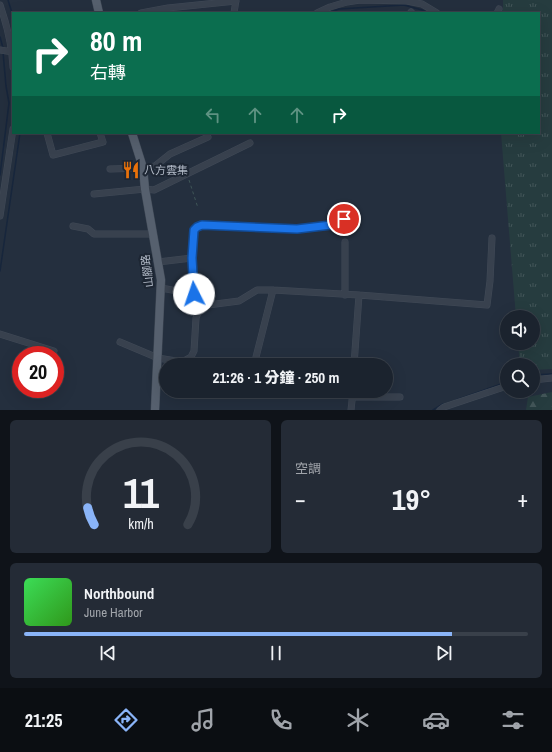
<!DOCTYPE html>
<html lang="zh-TW">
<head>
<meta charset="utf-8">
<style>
	body { margin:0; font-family:"Archivo Narrow","Noto Sans TC",sans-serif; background:#242b36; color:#f1f3f6; height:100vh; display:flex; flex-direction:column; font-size:15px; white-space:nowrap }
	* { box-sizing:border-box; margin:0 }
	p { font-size:13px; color:#a0a4aa }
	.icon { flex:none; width:22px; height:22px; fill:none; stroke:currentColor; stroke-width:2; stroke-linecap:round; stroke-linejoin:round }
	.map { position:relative; height:410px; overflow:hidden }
	.details { display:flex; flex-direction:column; gap:10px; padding:10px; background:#0f1319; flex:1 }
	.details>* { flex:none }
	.hud { position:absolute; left:12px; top:12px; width:528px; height:122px; border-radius:0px; box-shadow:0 4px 16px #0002,0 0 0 1px #39404a; background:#0b6e4f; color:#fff; overflow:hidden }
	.fabs { position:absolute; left:500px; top:310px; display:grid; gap:8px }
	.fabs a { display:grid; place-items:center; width:40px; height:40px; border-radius:50%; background:#1b232e; box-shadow:0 4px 16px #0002,0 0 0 1px #39404a; font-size:20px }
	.speed { position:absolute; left:12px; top:346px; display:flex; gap:8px; font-size:20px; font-weight:700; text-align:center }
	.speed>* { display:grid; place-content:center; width:52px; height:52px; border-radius:50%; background:#1b232e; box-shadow:0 4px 16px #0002,0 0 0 1px #39404a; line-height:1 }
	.speed .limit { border:6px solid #d22; background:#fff; color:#111 }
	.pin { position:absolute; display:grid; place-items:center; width:34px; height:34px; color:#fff; margin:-17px; border:2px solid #fff; border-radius:50%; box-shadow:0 1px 4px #0007 }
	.me { position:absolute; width:44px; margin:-22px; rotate:356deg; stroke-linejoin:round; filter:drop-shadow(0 0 3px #0008) }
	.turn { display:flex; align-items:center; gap:14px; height:84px; padding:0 12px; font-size:18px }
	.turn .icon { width:52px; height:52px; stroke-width:2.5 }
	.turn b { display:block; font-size:28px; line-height:34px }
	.lanes { display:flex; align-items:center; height:38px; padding:0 12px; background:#0003; justify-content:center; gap:20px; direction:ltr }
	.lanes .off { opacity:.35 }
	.big { font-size:30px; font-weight:800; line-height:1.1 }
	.details .tile { flex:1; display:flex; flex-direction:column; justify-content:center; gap:6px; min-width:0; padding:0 14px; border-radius:6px; background:#242b36 }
	.details .dial { align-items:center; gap:0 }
	.dial svg { height:104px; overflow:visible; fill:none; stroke:#39404a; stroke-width:7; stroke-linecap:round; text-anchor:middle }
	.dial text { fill:#f1f3f6; stroke:none }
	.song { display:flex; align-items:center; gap:12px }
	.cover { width:48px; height:48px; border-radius:6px; background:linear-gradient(135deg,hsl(130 70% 55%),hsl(110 70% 35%)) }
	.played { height:4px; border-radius:2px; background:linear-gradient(90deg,#8ab4f8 85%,#39404a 85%) }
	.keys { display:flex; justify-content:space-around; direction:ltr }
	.heat { display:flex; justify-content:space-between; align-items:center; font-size:22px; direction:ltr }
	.details .tiles { flex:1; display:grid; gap:10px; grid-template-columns:1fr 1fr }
	.tile:last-child { grid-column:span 2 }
	.trip { position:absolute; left:159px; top:358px; width:234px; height:40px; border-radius:20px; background:#1b232e; box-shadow:0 4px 16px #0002,0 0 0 1px #39404a; font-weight:800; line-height:40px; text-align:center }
	.dock { display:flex; height:64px; justify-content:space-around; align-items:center; background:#0b0e12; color:#a0a4aa }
	.dock .icon { width:28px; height:28px }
	.dock .current { color:#8ab4f8 }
	.dock b { font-size:18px; color:#f1f3f6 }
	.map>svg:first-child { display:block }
	.grass { fill:url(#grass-tufts) }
	.forest { fill:url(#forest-firs) }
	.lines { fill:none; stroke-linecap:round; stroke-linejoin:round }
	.stream { stroke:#17263c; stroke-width:1.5 }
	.minor-casing { stroke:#414a57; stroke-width:7 }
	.major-casing { stroke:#414a57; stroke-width:9 }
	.path { stroke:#3f5557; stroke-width:1; stroke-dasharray:3 3; stroke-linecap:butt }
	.minor { stroke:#38414e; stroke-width:6 }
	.major { stroke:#56606e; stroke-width:8 }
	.route-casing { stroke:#114b97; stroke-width:10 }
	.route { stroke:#1a73e8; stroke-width:7 }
	.labels { text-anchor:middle; stroke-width:4; stroke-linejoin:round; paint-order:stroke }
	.poi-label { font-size:11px; fill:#b4bcc9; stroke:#1d2633; text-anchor:start }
	.street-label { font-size:11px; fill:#b4bcc9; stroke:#1d2633 }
</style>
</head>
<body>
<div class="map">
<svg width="552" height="410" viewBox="0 0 552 410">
	<defs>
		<pattern id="grass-tufts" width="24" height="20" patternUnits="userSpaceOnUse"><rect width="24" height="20" fill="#263c3f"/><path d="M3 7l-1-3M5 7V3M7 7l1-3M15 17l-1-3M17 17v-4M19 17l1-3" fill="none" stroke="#435659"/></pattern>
		<pattern id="forest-firs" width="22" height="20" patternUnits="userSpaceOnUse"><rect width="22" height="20" fill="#263c3f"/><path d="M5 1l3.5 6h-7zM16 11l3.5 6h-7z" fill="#435659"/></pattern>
	</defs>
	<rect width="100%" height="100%" fill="#242f3e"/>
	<path class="grass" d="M503,0h49v369l-19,1v-5h-13l-2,-22h15v-26h-17l-15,-184h38v-120h-38l2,-4z"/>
	<path class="forest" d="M552,392v18h-26l2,-13z"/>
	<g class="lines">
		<path class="stream" d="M8,0l5,16
			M328,13l11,-4 65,-4 18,5 6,3
			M502,13h1
			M0,37l3,11
			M0,175l9,-72 -3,-17 -3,-34
			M0,271l20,-138
			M533,375l19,-1
			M456,400l51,-18
			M433,410l10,-6"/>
		<g class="minor-casing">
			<path id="minor" d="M0,5c7,20 12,41 13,62
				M411,12l1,1
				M141,13l27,-5 68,-7
				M234,13l2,-13
				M317,13l13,-6 17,-5 13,-2 47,1 15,3 15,9
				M497,13l2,-4
				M0,50l13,2
				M47,133l6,22 50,-13 -3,-9
				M110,169l33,-1 12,-2 15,-12 38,-17
				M94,194l51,-5 9,1 96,-47
				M0,216l13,-87
				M73,226l15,3 6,5h59
				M345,242v53
				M158,262l34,-4
				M161,288l33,6 -2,-36 2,-28 3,-3 6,-2 94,4 34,-4 13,-6
				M0,334l54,17
				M120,342l38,16 24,4 9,-5 3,-6 2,-33 2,-5 10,-8 31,-4 18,-11h16l86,5 128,10 3,-24 2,-43
				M254,365l19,-75
				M354,365l5,-70
				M533,380l19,-2
				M247,393l1,-2
				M353,397h47
				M351,410l2,-19
				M440,410l4,-3 63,-21"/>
		</g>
		<g class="major-casing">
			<path id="major" d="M96,0l3,13
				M132,133l11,35 2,21 16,91 -6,130"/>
		</g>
		<path class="path" d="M189,180l9,28"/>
		<use href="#minor" class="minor"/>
		<use href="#major" class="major"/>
	</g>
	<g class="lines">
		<g class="route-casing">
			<path id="route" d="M194,294l-2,-36 2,-28 3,-3 5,-2 95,4 34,-4 13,-6"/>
		</g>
		<use href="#route" class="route"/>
	</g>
	<defs>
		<g id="restaurant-bare" transform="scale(1.38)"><path d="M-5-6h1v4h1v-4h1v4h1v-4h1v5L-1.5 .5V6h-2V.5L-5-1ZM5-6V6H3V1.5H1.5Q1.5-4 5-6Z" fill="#e8710a" stroke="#1d2633" stroke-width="2.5" paint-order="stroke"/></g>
	</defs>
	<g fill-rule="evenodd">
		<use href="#restaurant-bare" x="131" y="170"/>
	</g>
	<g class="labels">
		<g class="poi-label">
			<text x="144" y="174">八方雲集</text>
		</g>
		<g class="street-label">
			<text transform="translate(147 271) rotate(-97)" y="4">山腳路</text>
		</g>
	</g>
</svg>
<div class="fabs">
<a><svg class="icon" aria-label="sound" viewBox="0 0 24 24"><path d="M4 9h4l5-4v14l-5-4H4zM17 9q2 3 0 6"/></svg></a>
<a><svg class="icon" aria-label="search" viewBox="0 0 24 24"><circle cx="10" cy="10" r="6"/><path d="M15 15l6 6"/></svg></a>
</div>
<div class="speed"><div class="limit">20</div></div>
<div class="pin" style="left:344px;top:219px;background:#d93025"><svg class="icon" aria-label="arrive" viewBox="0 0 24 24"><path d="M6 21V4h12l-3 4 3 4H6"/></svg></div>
<svg class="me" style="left:194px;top:294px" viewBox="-20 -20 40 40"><circle r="19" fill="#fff"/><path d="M0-13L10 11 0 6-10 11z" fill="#1a73e8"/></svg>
<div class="trip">21:26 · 1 分鐘 · 250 m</div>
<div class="hud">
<div class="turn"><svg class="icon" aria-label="right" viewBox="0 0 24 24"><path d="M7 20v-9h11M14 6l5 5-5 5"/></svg><div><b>80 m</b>右轉</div></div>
<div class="lanes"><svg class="icon off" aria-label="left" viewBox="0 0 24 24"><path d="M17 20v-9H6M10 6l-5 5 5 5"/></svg><svg class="icon off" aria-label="ahead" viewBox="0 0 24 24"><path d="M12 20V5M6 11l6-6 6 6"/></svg><svg class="icon off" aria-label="ahead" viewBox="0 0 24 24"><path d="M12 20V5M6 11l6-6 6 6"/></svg><svg class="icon" aria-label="right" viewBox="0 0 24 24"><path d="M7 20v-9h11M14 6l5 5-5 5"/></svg></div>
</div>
</div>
<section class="details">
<div class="tiles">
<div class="tile dial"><svg viewBox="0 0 100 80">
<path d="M14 69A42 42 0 1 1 86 69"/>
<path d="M14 69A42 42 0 0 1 9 56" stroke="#8ab4f8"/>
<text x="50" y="56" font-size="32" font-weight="700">11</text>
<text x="50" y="72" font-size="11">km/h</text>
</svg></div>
<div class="tile"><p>空調</p>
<div class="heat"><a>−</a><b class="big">19°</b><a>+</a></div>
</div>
<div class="tile">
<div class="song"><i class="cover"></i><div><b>Northbound</b><p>June Harbor</p></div></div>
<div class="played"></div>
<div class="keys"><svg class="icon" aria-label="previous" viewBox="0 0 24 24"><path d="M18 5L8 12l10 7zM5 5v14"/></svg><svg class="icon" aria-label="pause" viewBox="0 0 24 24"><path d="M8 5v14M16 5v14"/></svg><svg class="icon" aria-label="next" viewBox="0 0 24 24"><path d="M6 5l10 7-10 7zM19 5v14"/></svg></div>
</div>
</div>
</section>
<nav class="dock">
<b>21:25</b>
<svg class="icon current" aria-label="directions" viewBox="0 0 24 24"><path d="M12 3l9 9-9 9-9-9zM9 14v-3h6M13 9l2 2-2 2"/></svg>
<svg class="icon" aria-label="music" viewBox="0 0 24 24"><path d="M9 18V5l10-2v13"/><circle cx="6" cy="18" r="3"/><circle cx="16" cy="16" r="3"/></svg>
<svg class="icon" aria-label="phone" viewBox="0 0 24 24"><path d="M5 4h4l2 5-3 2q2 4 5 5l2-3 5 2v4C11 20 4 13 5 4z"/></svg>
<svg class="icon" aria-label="climate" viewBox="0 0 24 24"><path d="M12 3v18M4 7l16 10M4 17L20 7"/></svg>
<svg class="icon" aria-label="car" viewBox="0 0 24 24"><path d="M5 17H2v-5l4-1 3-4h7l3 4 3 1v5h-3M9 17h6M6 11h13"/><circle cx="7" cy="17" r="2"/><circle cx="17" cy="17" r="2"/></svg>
<svg class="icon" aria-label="filters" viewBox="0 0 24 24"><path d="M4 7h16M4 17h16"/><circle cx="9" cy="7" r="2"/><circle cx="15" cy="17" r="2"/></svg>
</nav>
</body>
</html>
